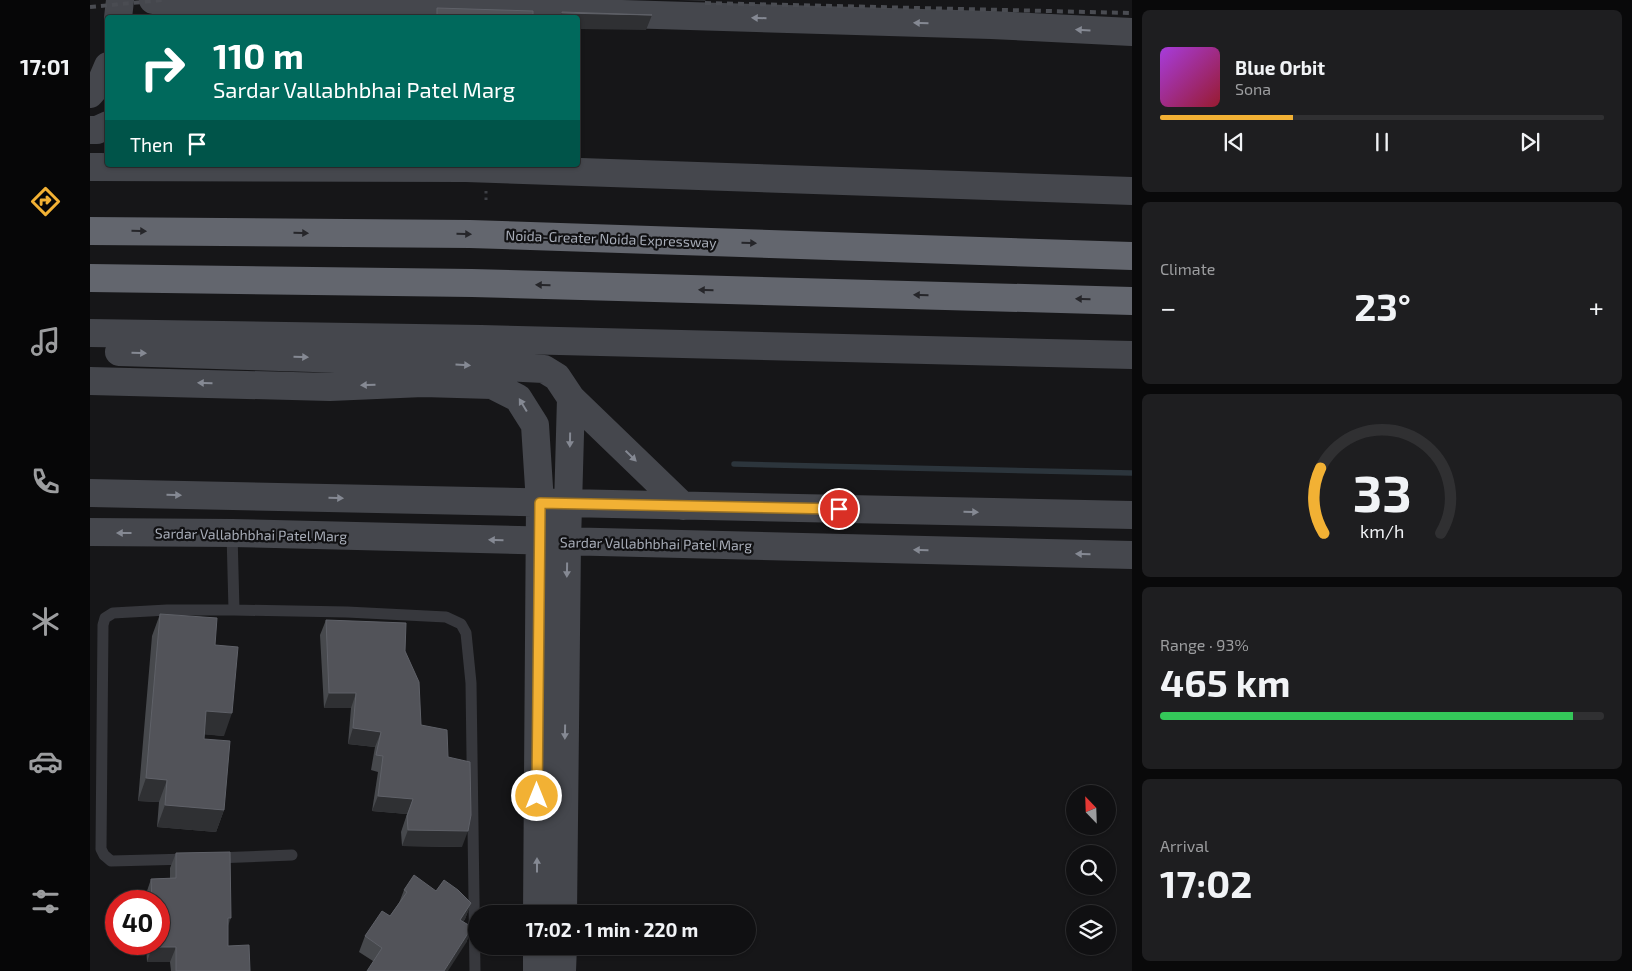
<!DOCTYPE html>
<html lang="en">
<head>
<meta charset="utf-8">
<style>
	body { margin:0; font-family:"Exo 2",sans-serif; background:#1e1e20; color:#f1f3f6; height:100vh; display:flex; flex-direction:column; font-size:19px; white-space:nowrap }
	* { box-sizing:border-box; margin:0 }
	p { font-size:16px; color:#9c9d9f }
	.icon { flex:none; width:28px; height:28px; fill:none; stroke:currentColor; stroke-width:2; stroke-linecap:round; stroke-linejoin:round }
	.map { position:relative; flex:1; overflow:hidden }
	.sheet { display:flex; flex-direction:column; gap:10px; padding:10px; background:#09090a; width:500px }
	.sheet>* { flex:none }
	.guide { position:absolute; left:15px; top:15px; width:475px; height:152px; border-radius:5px; box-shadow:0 1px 4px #0004,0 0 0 1px #303032; background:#00695c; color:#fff; overflow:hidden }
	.needle { width:32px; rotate:337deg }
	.fabs { position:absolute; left:976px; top:785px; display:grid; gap:10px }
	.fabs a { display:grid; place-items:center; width:50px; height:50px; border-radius:50%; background:#101012; box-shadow:0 1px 4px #0004,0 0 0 1px #303032; font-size:25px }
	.speed { position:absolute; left:15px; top:890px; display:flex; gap:10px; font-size:25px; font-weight:700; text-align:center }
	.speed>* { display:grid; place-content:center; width:65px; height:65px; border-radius:50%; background:#101012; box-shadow:0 1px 4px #0004,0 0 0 1px #303032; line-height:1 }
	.speed .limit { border:8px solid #d22; background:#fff; color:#111 }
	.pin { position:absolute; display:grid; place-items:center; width:42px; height:42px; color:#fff; margin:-21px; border:2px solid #fff; border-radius:50%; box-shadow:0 1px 5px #0007 }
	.me { position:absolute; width:55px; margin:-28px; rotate:0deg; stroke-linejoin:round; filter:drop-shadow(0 0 4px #0008) }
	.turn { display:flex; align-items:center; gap:18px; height:105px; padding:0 25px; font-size:22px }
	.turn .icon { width:65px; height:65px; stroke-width:2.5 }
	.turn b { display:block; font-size:35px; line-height:42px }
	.then { display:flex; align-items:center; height:48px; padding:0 25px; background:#0003; gap:10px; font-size:19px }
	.big { font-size:38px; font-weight:700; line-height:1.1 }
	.sheet .widget { flex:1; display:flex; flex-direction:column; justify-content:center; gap:8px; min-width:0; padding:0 18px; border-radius:8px; background:#1e1e20 }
	.sheet .dial { align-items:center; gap:0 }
	.dial svg { height:130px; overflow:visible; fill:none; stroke:#303032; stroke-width:7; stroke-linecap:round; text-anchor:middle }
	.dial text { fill:#f1f3f6; stroke:none }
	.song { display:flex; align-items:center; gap:15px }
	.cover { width:60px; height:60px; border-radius:8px; background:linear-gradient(135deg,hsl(280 70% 55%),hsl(350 70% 35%)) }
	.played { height:5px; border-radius:2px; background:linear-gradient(90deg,#f2b134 30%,#303032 30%) }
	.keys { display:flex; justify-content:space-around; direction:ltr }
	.heat { display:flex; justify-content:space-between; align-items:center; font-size:28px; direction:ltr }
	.charge { height:8px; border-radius:4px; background:linear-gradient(90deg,#34c759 93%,#303032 0) }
	.trip { position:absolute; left:378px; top:905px; width:288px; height:50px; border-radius:25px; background:#101012; box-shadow:0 1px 4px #0004,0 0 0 1px #303032; font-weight:700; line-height:50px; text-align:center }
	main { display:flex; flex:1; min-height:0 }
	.tabs { display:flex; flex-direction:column; width:90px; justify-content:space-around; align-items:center; background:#060607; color:#9c9d9f }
	.tabs .icon { width:35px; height:35px }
	.tabs .active { color:#f2b134 }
	.tabs b { font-size:22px; color:#f1f3f6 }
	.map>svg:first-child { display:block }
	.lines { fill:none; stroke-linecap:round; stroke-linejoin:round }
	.stream { stroke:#2c353c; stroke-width:5.5 }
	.path { stroke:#3d3f44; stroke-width:3; stroke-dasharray:2.5 4; stroke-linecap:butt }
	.lane { stroke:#37383d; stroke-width:11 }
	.secondary { stroke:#45474d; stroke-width:28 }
	.highway { stroke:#63666e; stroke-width:28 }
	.rail { stroke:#4a4c52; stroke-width:4; stroke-dasharray:6 5; stroke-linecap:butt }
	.wall { fill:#47494d }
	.shaded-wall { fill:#2f3033 }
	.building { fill:#525359; stroke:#5f6168 }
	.oneway { fill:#858993 }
	.oneway2 { fill:#26262a }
	.route-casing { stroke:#9d7322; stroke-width:12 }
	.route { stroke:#f2b134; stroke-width:9 }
	.labels { text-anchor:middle; stroke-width:4.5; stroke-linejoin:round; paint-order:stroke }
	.street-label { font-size:14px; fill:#a8adb8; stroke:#111113 }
</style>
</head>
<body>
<main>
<nav class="tabs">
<b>17:01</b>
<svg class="icon active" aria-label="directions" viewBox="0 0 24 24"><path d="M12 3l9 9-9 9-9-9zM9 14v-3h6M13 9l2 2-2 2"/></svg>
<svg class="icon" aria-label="music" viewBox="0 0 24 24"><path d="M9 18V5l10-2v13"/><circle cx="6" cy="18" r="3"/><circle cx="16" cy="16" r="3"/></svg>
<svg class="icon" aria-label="phone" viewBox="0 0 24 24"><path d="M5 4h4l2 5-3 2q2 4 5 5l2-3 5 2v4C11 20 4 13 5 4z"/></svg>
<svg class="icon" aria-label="climate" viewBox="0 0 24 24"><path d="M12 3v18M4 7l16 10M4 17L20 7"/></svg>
<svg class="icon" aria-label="car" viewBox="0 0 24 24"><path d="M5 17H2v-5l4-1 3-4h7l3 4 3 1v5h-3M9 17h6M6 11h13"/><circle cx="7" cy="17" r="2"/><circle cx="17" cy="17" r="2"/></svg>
<svg class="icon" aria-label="filters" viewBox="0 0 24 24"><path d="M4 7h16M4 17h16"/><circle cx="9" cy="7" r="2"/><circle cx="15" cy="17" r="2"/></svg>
</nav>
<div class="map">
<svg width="1042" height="971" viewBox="0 0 1042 971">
	<rect width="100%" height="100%" fill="#161618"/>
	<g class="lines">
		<path class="stream" d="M644,464l398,9"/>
		<path class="path" d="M396,200v-9"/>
		<path class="lane" d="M142,533l2,77 113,2 99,5 15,7 5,9 5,50 4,288
			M125,858l77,-3
			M99,859l-78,2 -7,-6 -3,-6 2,-224 2,-7 8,-5 54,-3h67"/>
		<path class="secondary" d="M63,0l838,25 141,7
			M28,18l2,-18
			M0,94l12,-14 6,-14
			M0,130h7l11,-5
			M0,167l376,1 666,23
			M0,333l391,6 651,16
			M29,352l195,6 230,11 13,8 14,21 -4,144 -4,372
			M0,381l240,6 93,-4 69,2 26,13 17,27 5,78 -3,411
			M481,398l112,108
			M0,493l1042,22
			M0,532l142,1 900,22
			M447,971v-25
			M472,971l1,-25"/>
		<path class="highway" d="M0,231l380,3 662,22
			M0,278l382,5 660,18"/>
		<path class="rail" d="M615,3l427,10
			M0,7l73,-7"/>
	</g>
	<path class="wall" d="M347,8l96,10h-99z
		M70,614l55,31 9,91 -20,-2v5l20,71 -8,22 -59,-5 2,-25 -21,-1 14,-165z
		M236,620l79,31 16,74 27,32 14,90 -60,-1 -1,-14 6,-18 -35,-3 6,-39 -7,-2 4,-23 -27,-3 3,-36h-27l-4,-73z
		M86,853l52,74v19l22,25h-79l-1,-9h-23l-1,-18h13v-43h-13v-7l5,-15 19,-1v-10z
		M314,890l32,1 35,12 -6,16 -2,3 9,5 -6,16 -93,18 -14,-9 6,-16 25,-20 9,-13z"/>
	<path class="shaded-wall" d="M587,0h29l-1,1z
		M472,13l90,2 -6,15 -68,-1v-11h-18z
		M347,16l59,2h-60z
		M239,693h27l-5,15h-27z
		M116,711l26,2 -8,23 -26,-2z
		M263,728l28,4 -6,15 -27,-3z
		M56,778l21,2 -8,22 -21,-1z
		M288,796l35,3 -6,15 -35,-3z
		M75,805l59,5 -8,22 -59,-5z
		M318,830l60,1 -6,16 -60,-1z
		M381,903l-6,16 -10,17 5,-16z
		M138,918h3l-6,16z
		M382,927l-6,16 -18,28h-4z
		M62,947h24l-6,15h-23z"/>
	<path class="building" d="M347,8l96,3v7l-96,-2z
		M472,12l90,3 -90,-2z
		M70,614l57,4 -2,27 23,2 -6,66 -26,-2 -2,28 26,2 -6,69 -59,-5 2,-25 -21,-2z
		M236,620l80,3 -1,28 14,31 2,43 26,5 1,27 22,5 1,53 -3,16 -60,-1 -1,-14 6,-17 -35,-3 5,-40 -7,-1 5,-23 -28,-4 3,-35h-27z
		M140,852l1,66h-3v28l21,-1 1,26h-74v-24h-24v-3h7v-43h-7l-1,-22 25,-1v-25z
		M324,875l22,16 8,-11 14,10 13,13 -11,17 12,7 -28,44h-77l15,-23 -17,-12 17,-25 8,5 17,-24 -3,-2z"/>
	<defs><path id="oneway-solid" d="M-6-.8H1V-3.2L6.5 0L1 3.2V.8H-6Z" transform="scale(1.25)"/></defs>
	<g class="oneway">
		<use href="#oneway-solid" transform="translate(669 18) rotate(-178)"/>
		<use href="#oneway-solid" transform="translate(831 23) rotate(-178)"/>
		<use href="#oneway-solid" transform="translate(993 30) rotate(-177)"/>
		<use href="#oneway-solid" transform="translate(49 353) rotate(2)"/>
		<use href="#oneway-solid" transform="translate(211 357) rotate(2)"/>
		<use href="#oneway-solid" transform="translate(373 365) rotate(3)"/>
		<use href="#oneway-solid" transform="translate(115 383) rotate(-179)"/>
		<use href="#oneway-solid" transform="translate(278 385) rotate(178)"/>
		<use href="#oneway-solid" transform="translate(433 405) rotate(-121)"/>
		<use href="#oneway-solid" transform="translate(480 440) rotate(91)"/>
		<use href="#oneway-solid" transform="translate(541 456) rotate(44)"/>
		<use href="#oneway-solid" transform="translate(84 495) rotate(1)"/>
		<use href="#oneway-solid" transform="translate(246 498) rotate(1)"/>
		<use href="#oneway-solid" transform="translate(881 512) rotate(1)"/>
		<use href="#oneway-solid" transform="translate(34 533) rotate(-180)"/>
		<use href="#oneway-solid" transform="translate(406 540) rotate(-178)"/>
		<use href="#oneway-solid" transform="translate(831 550) rotate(-179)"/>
		<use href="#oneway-solid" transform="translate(993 554) rotate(-179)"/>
		<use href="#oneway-solid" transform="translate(477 570) rotate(91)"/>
		<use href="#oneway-solid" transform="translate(475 732) rotate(91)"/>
		<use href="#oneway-solid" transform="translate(447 865) rotate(-90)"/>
	</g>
	<g class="oneway2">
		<use href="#oneway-solid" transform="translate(49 231) rotate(1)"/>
		<use href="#oneway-solid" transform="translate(211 233) rotate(1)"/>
		<use href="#oneway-solid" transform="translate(374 234) rotate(1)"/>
		<use href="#oneway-solid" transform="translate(659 243) rotate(2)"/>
		<use href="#oneway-solid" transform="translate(453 285) rotate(-179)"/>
		<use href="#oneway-solid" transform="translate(616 290) rotate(-179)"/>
		<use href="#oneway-solid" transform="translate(831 295) rotate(-179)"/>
		<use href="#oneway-solid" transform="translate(993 299) rotate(-179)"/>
	</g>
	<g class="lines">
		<g class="route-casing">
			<path id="route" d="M447,796l3,-293 299,6"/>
		</g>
		<use href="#route" class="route"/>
	</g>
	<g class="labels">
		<g class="street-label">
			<text transform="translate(521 239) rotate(2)" y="5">Noida-Greater Noida Expressway</text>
			<text transform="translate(161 535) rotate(1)" y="5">Sardar Vallabhbhai Patel Marg</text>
			<text transform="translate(566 544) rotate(1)" y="5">Sardar Vallabhbhai Patel Marg</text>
		</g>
	</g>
</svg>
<div class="fabs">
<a><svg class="needle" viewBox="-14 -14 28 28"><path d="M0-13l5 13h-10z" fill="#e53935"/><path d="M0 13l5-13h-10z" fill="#9c9d9f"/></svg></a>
<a><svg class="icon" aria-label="search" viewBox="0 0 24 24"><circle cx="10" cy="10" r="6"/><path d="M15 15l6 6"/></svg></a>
<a><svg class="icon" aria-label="layers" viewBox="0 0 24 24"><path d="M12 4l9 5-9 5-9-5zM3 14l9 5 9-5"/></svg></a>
</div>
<div class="speed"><div class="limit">40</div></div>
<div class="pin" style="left:749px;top:509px;background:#d93025"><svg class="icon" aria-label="arrive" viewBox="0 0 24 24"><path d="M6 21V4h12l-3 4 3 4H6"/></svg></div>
<svg class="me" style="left:447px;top:796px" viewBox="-20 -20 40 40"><circle r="17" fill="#f2b134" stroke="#fff" stroke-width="3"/><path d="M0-11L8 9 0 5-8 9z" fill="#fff"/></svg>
<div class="trip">17:02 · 1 min · 220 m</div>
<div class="guide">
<div class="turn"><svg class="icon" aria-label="right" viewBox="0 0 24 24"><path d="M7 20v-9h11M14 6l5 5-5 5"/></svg><div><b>110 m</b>Sardar Vallabhbhai Patel Marg</div></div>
<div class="then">Then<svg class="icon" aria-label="arrive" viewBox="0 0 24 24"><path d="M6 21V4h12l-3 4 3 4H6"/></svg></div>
</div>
</div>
<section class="sheet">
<div class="widget">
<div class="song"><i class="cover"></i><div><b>Blue Orbit</b><p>Sona</p></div></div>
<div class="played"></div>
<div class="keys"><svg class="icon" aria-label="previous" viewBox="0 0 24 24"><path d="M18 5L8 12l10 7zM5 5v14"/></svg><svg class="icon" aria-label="pause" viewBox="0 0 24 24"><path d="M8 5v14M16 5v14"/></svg><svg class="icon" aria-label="next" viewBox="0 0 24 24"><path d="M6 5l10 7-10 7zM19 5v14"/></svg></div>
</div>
<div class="widget"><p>Climate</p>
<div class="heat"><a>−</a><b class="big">23°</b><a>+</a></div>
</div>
<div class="widget dial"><svg viewBox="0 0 100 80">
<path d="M14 69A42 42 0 1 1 86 69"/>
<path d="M14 69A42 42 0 0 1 12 29" stroke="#f2b134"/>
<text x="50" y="56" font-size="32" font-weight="700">33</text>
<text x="50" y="72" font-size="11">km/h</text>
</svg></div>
<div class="widget"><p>Range · 93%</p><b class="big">465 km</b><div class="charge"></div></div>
<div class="widget"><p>Arrival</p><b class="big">17:02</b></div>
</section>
</main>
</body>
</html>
